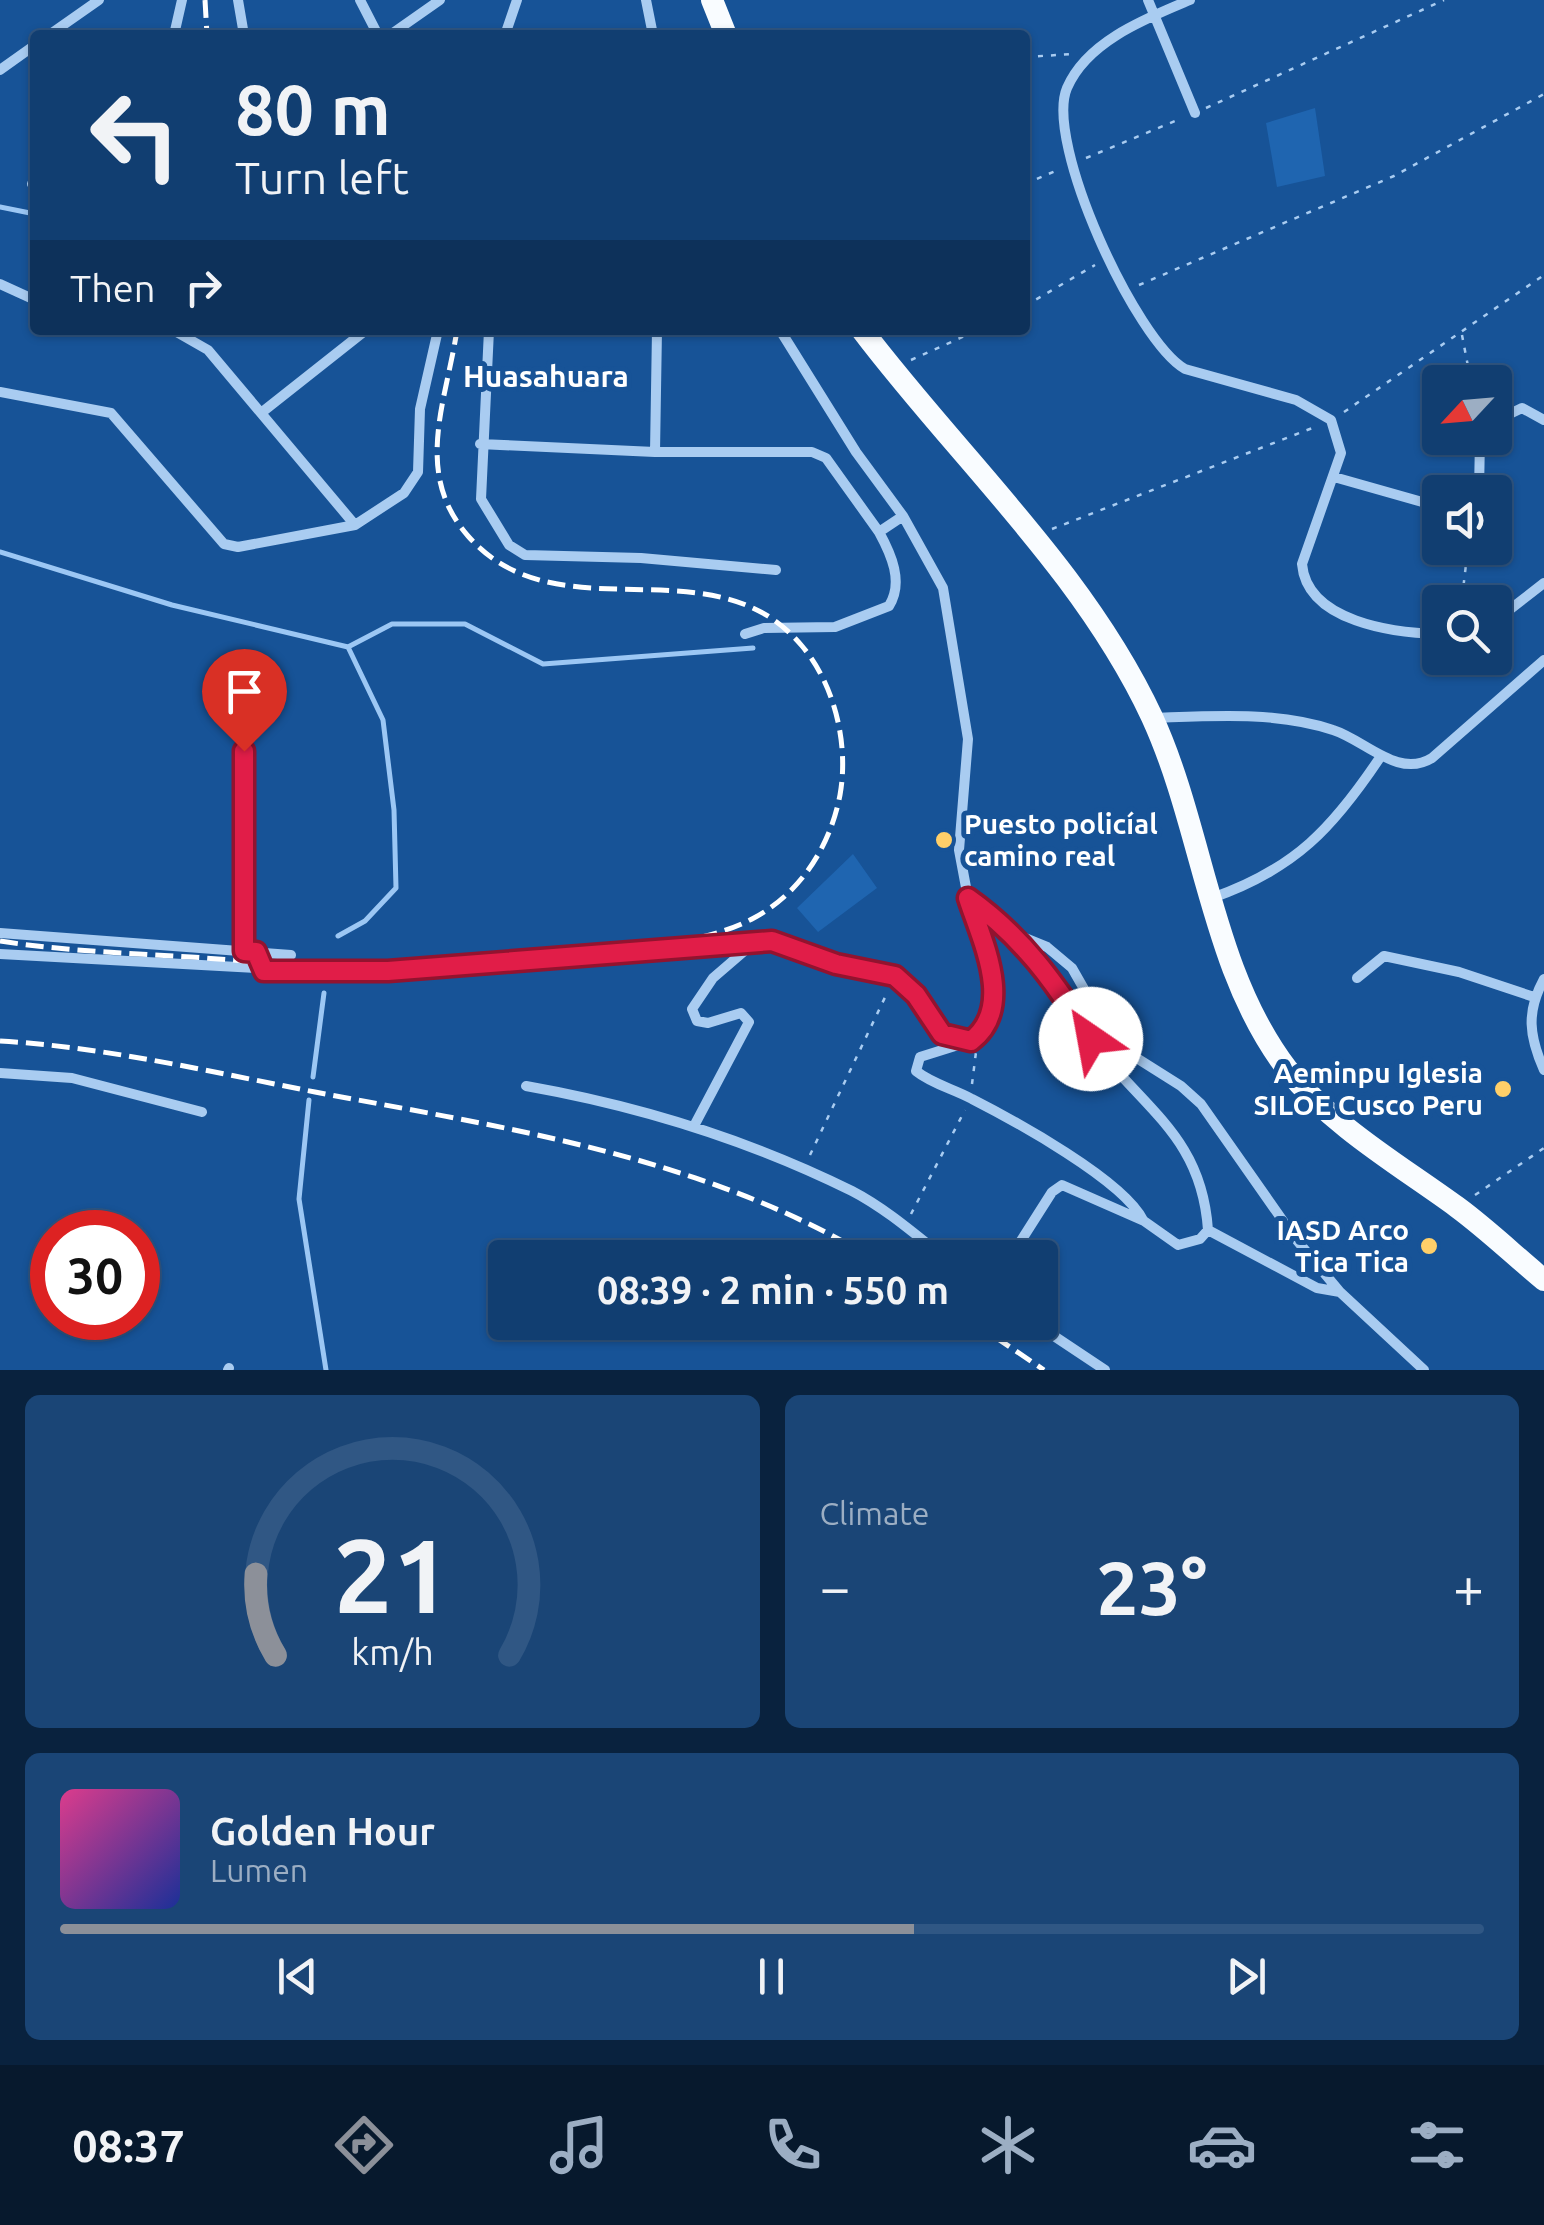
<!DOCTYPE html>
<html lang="en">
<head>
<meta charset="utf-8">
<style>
	body { margin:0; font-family:Ubuntu,sans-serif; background:#1a4576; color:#f1f3f6; height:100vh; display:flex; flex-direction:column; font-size:38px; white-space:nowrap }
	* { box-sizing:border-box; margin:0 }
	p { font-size:32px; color:#9caec3 }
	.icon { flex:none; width:55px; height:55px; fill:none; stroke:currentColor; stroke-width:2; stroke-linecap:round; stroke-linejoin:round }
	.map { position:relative; height:1370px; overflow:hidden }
	.drawer { display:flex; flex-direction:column; gap:25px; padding:25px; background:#09223e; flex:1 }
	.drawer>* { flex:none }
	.hud { position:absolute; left:30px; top:30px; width:1000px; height:305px; border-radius:10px; box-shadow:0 2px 8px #0004,0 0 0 2px #305784; background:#113e71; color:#f1f3f6; overflow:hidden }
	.needle { width:65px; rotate:244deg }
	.buttons { position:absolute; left:1422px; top:365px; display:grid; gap:20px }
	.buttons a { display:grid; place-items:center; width:90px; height:90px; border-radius:10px; background:#113e71; box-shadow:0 2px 8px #0004,0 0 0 2px #305784; font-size:50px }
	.speed { position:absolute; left:30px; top:1210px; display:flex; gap:20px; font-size:50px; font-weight:700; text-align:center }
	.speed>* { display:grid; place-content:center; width:130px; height:130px; border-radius:50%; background:#113e71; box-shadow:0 2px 8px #0004,0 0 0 2px #305784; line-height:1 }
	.speed .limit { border:15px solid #d22; background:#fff; color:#111 }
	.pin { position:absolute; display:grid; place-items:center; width:85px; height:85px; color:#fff; margin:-102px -42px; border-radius:50% 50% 50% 0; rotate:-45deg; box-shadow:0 0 10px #0007 }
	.pin .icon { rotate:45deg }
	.me { position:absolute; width:110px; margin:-55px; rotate:327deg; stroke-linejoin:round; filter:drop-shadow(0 0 8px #0008) }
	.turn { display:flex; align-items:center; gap:35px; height:210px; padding:0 40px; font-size:45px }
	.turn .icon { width:130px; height:130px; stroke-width:2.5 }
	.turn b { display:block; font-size:70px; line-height:85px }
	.then { display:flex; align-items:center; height:95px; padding:0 40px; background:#0003; gap:20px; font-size:38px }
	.big { font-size:75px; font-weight:600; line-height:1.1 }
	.drawer .card { flex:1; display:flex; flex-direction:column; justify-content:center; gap:15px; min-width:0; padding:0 35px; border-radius:15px; background:#1a4576 }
	.drawer .dial { align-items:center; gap:0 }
	.dial svg { height:260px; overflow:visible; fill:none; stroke:#305784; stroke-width:7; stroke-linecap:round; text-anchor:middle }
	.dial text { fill:#f1f3f6; stroke:none }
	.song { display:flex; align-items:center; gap:30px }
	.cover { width:120px; height:120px; border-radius:15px; background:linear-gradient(135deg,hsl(330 70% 55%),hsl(230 70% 35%)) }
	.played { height:10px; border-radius:5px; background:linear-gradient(90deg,#8c9099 60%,#305784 60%) }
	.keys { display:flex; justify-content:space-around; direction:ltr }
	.heat { display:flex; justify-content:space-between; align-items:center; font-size:55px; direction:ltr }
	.drawer .tiles { flex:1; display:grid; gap:25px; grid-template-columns:1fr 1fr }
	.card:last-child { grid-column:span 2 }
	.trip { position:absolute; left:488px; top:1240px; width:570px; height:100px; border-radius:10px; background:#113e71; box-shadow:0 2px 8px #0004,0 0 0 2px #305784; font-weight:600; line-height:100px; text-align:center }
	.menu { display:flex; height:160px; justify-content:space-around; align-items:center; background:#07192d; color:#9caec3 }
	.menu .icon { width:70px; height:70px }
	.menu .selected { color:#8c9099 }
	.menu b { font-size:45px; color:#f1f3f6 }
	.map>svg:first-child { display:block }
	.green { fill:#1f65b0 }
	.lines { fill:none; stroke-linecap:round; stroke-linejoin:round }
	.stream { stroke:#9cc7f4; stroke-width:5 }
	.path { stroke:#a9ccf1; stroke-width:2.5; stroke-dasharray:5 8; stroke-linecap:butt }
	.minor { stroke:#a9ccf1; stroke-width:10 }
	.trunk { stroke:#f9fcff; stroke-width:22 }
	.rail { stroke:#fff; stroke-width:5; stroke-dasharray:18 8; stroke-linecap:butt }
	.route-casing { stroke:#92132f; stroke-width:25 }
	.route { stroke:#e11d48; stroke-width:18 }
	.poi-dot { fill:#ffcf69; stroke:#175397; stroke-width:4 }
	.labels { text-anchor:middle; stroke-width:10; stroke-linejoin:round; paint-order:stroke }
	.poi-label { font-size:28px; font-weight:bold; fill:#fff; stroke:#175397; text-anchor:end }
	.neighbourhood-label { font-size:30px; font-weight:bold; fill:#fff; stroke:#175397 }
</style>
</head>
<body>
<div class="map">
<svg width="1544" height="1370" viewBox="0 0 1544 1370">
	<rect width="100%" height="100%" fill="#175397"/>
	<path class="green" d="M1315,108l10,68 -48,11 -11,-64z
		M853,854l24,34 -59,44 -21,-24z"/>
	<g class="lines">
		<path class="stream" d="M0,207l35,7
			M0,552l172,53 176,42 44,-23h73l78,40 210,-16
			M338,936l27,-15 31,-33 -2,-78 -11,-90 -35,-73
			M313,1077l11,-84
			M309,1100l-10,99 27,171"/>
		<path class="path" d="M1025,57l48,-3
			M1206,108l238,-108
			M1086,158l94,-39
			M1025,184l35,-15
			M1139,285l255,-109 150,-82
			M1025,306l70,-41
			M1462,335l9,47
			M911,360l67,-30
			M1344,412l200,-137
			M1052,529l263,-102
			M1462,598l6,-50
			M972,1084l4,-32
			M810,1155l78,-164
			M1475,1195l69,-47
			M911,1214l54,-104"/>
		<path class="minor" d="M238,0l6,35
			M360,0l18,35
			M646,0l7,35
			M1148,0l47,113
			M1190,0c-43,18 -103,41 -123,88 -23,54 69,253 118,281l111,31 35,20 10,33 -39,111c5,58 92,69 138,70
			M49,35l50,-35
			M174,35l8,-35
			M390,35l50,-35
			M505,35l12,-35
			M0,70l35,-25
			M32,184l3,-2
			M0,284l35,16
			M173,330l35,20 147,175
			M489,330l-8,169 28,46 16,10 116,3 135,12
			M0,392l111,21 113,131 14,3 117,-22 49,-32 14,-21 2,-63 18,-79
			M261,413l105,-83
			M1495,421l27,-13 22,12
			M480,444l175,8h157l14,6 53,74 24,-16
			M655,452l2,-122
			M1334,477l106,30
			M1479,492l1,-54
			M1495,621l49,-38
			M745,634l19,-6 71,-1 54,-21c15,-24 2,-52 -10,-74
			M1153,718c58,-2 124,-7 180,12 32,10 65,49 99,28l112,-98
			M1212,898c83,-29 121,-70 169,-142
			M969,899c27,19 54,40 75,67 20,27 34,58 55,84 51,63 103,91 109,180l-8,9 -22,6 -34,-24 -82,-36 -10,7 -42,66
			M0,933l291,22
			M1020,936l27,11 25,21 44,77 65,41 20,18 94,134 45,54 84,78
			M244,951v-200
			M0,954l347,19 425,-32 65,24 58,11 21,19 26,38 29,8 6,-5 18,-53 -27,-85 -9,-48 9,-111 -25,-151 -40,-72 -47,-64 -76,-122
			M1357,978l27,-22 75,16 75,25
			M1544,979c-18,33 -15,57 0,91
			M971,1041l-51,16 -4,14c16,13 38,18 56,28 43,22 151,81 171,121
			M0,1073l72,5 130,34
			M526,1086c113,20 223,54 326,105 33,17 64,44 93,67
			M694,1126l55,-104 -8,-9 -33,10 -11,-2 -5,-12 21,-31 43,-37
			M1208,1230l109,58 23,4
			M1033,1322l72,48
			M228,1370l1,-2"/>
		<path class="trunk" d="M712,0l14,35
			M862,330c96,127 222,241 290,387 52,113 58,251 135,352 46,58 111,95 170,138 30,22 58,49 87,73"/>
		<path class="rail" d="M205,0l2,35
			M0,941c63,10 127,12 191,16 58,4 116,10 174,8 61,-2 122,-9 183,-13 64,-4 146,-3 204,-33 48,-25 78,-72 88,-124 9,-50 -5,-110 -38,-149 -89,-107 -244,-7 -334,-110 -55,-63 -22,-134 -11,-206
			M0,1041c105,6 212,31 315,51 191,36 387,64 557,166
			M973,1322l71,48"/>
	</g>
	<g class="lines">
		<g class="route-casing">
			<path id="route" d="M244,751v200l12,1 8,19h124l384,-30 64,23 59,12 21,19 26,39 29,7c45,-34 10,-102 -3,-143 55,39 87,85 123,141"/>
		</g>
		<use href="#route" class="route"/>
	</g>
	<g class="poi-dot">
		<circle cx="944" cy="840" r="10"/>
		<circle cx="1503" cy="1089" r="10"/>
		<circle cx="1429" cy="1246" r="10"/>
	</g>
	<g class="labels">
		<g class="poi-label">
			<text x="964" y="834" text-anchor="start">Puesto policíal<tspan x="964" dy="32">camino real</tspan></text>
			<text x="1483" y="1083">Aeminpu Iglesia<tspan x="1483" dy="32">SILOE Cusco Peru</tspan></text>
			<text x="1409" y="1240">IASD Arco<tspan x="1409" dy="32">Tica Tica</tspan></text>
		</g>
		<g class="neighbourhood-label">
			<text x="546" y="387">Huasahuara</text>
		</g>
	</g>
</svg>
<div class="buttons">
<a><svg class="needle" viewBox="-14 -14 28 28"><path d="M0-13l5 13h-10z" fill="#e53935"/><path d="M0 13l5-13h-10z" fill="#9caec3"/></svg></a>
<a><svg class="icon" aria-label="sound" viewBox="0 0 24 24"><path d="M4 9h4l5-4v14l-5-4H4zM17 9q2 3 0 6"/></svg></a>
<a><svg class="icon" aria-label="search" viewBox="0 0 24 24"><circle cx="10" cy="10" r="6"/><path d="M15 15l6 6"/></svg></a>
</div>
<div class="speed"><div class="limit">30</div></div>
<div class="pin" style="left:244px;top:751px;background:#d93025"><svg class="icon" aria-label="arrive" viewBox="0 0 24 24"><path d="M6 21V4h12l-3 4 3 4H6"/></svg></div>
<svg class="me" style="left:1091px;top:1039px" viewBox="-20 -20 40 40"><circle r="19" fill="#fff"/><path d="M0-13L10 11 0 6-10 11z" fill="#e11d48"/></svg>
<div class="trip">08:39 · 2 min · 550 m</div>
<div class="hud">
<div class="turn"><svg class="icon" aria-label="left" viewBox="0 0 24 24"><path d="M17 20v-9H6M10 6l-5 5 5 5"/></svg><div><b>80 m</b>Turn left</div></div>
<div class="then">Then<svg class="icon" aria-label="right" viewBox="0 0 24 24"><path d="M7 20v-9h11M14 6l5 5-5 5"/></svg></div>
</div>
</div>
<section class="drawer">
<div class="tiles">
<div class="card dial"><svg viewBox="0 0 100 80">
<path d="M14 69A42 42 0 1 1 86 69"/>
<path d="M14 69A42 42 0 0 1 8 44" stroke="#8c9099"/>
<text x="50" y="56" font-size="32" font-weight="700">21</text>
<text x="50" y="72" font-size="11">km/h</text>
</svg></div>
<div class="card"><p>Climate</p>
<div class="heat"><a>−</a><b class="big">23°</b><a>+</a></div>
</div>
<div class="card">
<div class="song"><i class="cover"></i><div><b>Golden Hour</b><p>Lumen</p></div></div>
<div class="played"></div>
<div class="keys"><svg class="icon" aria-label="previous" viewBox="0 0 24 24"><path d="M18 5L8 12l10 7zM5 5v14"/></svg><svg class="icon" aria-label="pause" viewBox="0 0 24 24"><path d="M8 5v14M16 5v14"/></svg><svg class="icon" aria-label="next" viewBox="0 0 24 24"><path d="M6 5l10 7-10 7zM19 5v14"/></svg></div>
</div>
</div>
</section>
<nav class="menu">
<b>08:37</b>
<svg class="icon selected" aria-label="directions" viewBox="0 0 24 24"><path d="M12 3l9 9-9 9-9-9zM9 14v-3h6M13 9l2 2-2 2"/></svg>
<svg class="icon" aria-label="music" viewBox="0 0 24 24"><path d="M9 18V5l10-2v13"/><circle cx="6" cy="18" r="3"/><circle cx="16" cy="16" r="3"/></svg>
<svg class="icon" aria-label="phone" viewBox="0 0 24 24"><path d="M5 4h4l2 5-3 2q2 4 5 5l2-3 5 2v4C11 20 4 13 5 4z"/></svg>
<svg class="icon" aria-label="climate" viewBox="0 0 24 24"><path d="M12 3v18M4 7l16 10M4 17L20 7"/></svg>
<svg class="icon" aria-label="car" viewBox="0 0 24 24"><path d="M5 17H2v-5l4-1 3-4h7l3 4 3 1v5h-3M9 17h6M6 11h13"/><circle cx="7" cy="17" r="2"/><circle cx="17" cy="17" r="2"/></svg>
<svg class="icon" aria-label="filters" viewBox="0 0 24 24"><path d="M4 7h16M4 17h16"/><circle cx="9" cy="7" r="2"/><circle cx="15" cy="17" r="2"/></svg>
</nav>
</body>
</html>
